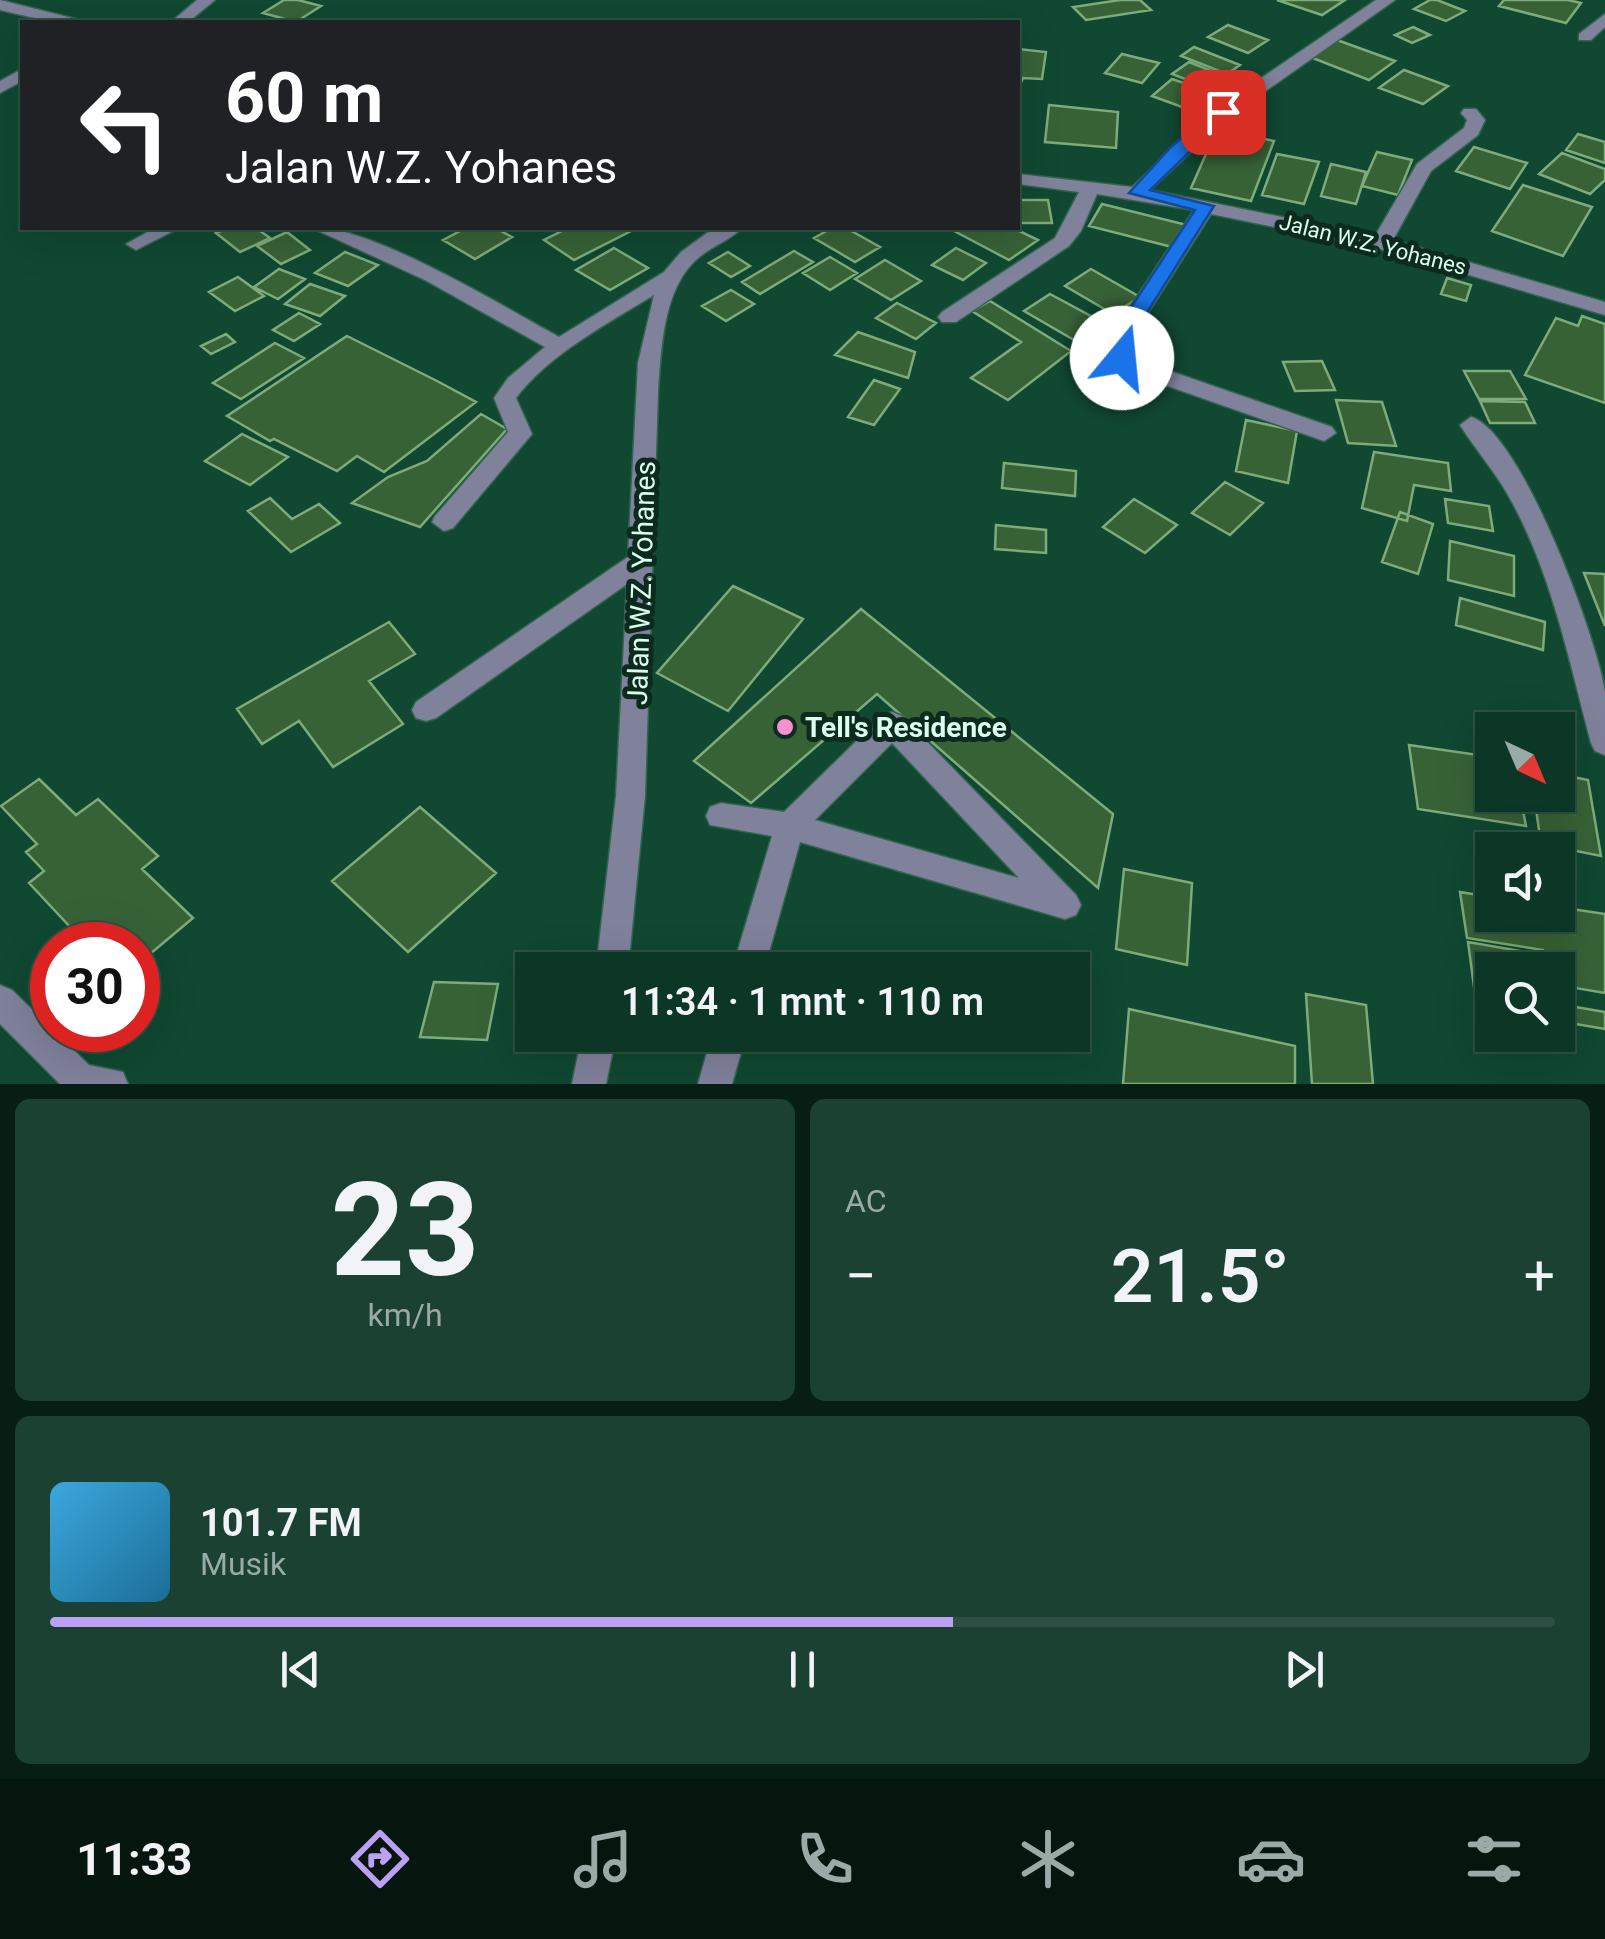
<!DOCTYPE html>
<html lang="id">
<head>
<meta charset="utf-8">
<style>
	body { margin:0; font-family:Roboto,sans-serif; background:#1a4132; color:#f1f3f6; height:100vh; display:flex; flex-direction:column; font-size:38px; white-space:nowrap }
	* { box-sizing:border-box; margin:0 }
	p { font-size:32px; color:#9aaba7 }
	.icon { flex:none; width:55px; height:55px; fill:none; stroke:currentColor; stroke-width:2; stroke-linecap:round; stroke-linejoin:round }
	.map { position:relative; height:1084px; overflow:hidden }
	.sheet { display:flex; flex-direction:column; gap:15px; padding:15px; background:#071e15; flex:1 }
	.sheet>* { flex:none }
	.guide { position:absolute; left:20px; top:20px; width:1000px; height:210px; border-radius:0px; box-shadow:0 10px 40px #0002,0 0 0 2px #2c5043; background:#202124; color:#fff; overflow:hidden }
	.needle { width:65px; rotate:136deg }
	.tools { position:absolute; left:1475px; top:712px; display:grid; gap:20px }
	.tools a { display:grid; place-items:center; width:100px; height:100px; border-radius:0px; background:#0c3626; box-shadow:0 10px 40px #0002,0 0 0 2px #2c5043; font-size:50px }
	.speed { position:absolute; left:30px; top:922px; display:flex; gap:20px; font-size:50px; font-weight:700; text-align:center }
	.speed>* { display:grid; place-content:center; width:130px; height:130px; border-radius:50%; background:#0c3626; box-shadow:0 10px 40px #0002,0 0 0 2px #2c5043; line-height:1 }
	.speed .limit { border:15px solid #d22; background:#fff; color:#111 }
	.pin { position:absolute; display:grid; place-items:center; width:85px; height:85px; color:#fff; margin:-42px; border-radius:20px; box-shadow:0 5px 15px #0006 }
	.me { position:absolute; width:110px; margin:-55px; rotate:17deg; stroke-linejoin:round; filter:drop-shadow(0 0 8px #0008) }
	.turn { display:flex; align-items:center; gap:35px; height:210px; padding:0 40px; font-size:45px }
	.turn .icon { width:130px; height:130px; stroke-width:2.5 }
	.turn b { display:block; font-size:70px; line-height:85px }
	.big { font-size:75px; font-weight:600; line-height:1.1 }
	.sheet .card { flex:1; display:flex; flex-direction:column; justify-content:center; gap:15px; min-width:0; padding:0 35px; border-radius:15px; background:#1a4132 }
	.sheet .dial { align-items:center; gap:0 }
	.dial b { font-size:130px; line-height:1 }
	.song { display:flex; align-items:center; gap:30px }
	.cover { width:120px; height:120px; border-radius:15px; background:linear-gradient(135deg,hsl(200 70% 55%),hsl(200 70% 35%)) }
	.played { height:10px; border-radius:5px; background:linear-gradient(90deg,#bca0f2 60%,#2c5043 60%) }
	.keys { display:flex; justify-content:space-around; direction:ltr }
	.heat { display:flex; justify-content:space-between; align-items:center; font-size:55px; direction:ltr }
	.sheet .tiles { flex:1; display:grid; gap:15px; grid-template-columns:1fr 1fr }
	.card:last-child { grid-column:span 2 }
	.trip { position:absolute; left:515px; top:952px; width:575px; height:100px; border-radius:0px; background:#0c3626; box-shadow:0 10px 40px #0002,0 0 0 2px #2c5043; font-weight:600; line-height:100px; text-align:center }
	.menu { display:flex; height:160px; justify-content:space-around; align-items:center; background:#05160f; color:#9aaba7 }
	.menu .icon { width:70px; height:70px }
	.menu .active { color:#bca0f2 }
	.menu b { font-size:45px; color:#f1f3f6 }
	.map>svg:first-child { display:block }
	.building { fill:#376236; stroke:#7dab7a; stroke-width:2.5 }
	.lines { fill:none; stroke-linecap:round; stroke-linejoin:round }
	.minor-casing { stroke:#316550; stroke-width:3 }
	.minor { fill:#80819b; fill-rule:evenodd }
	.route { fill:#1a73e8; stroke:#114b97; stroke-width:2.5 }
	.poi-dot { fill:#f690cf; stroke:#0d2a1e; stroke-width:4 }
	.labels { text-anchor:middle; stroke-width:10; stroke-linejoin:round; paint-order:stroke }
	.far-street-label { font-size:22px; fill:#dcfeec; stroke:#0d2a1e }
	.street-label { font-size:28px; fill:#dcfeec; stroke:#0d2a1e }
	.poi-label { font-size:28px; font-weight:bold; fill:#dcfeec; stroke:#0d2a1e; text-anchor:start }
</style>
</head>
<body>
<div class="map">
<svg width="1605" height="1084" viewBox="0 0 1605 1084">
	<rect width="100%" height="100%" fill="#104832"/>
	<path class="building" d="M284,0h14l23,6 -25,16 -33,-9z
		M1120,0h20l11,10 -65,10 -13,-13z
		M1277,0h68l-23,15z
		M1430,0h7l28,11 -19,10 -32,-12z
		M1504,0h64l13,3 -15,20 -67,-17z
		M1228,25l40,15 -20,13 -40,-16z
		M1413,27l17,8 -18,8 -17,-8z
		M1337,40l58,21 -26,19 -59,-23z
		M1194,47l46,18 -13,9 -46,-18z
		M1018,49l28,3 -4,27 -19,-1 -5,11z
		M1122,54l37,9 -17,20 -37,-10z
		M1189,62l35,14 -16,12 -36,-14z
		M1404,70l44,16 -25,18 -44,-16z
		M1172,79l30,10 -20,18 -30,-11z
		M1049,105l69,7 -2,36 -71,-6z
		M1217,129l57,12 -23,60 -60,-13z
		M1578,134l27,8v21l-39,-13z
		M1474,147l53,16 -17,26 -54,-18z
		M1377,152l35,8 -14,35 -36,-9z
		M1562,153l43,16v11l-15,14 -51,-20z
		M1277,154l42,8 -15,42 -42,-9z
		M1331,164l35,8 -10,32 -35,-8z
		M1523,185l69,22 -29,49 -71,-25z
		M1018,200h30l4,23h-34z
		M1102,204l85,21 -11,23 -87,-22z
		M228,228h28l14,10 -30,14 -24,-19z
		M466,228h29l17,9 -37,22 -32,-19z
		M568,228h64l3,1 -61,31 -30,-20z
		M832,228h14l34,19 -25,15 -41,-24z
		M963,228h50l25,12 -29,20 -53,-28z
		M287,232l23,18 -29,14 -24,-18z
		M614,248l34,20 -38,22 -34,-20z
		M956,248l30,15 -23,17 -31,-15z
		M794,251l19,11 -53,32 -18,-12z
		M345,252l33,13 -30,21 -33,-13z
		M728,252l22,14 -19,11 -22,-14z
		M830,257l27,16 -27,17 -27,-17z
		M885,260l36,21 -30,19 -36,-21z
		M279,269l26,10 -27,20 -24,-12z
		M1091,269l49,28 -27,17 -48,-28z
		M238,277l26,19 -29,15 -26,-19z
		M1447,278l24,7 -5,16 -25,-7z
		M310,284l35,12 -25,20 -35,-12z
		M731,290l23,14 -28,17 -24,-15z
		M1050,294l50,27 -26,19 -50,-29z
		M990,301l81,50 -63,49 -37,-22 50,-36 -49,-31z
		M897,303l39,20 -20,16 -40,-21z
		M299,313l21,11 -26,17 -21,-11z
		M1582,316l23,8v79l-80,-28 31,-57 22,8z
		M858,332l57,20 -7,26 -73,-23z
		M226,334l9,8 -24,12 -10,-8z
		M347,336l90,45 39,21 -92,70 -27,-16 -20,15 -63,-32 -4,2 -43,-25z
		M275,343l29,15 -63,41 -28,-16z
		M1322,361l13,29 -40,1 -12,-29z
		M1464,371h46l16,28h-47z
		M874,380l26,9 -26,36 -26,-8z
		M1336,400l46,2 14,44 -48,-3z
		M1480,401l45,1 10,21h-45z
		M481,414l26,15 -87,98 -68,-24 36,-26 39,-16z
		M1246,420l51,11 -9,52 -52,-12z
		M242,434l46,23 -38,28 -45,-24z
		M1374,452l74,11 3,28 -37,-6 -7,36 -45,-13z
		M1004,463l72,8 -1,25 -73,-8z
		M1225,482l38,21 -33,32 -38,-22z
		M270,498l22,21 27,-15 21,19 -49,29 -43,-41z
		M1134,499l43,26 -32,28 -42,-26z
		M1445,499l44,7 4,25 -45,-8z
		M1400,512l33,12 -15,50 -36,-12z
		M996,525l50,5v23l-51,-4z
		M1450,541l64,15v40l-66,-16z
		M1584,573l21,1v52z
		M733,586l70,33 -75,92 -71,-38z
		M1460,598l85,24 -2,28 -87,-25z
		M861,609l252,205 -15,74 -221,-194 -126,109 -57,-42z
		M389,622l26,32 -46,27 34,43 -70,43 -34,-46 -37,23 -25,-35z
		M1409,745l83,12v38h28l6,31 -108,-17z
		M1558,774l30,6 13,76 -60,-12 -7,-49h24z
		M39,779l37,36 22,-16 60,57 -16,13 51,49 -55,46v-19h-51l-58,-62 15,-12 -18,-19 11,-8 -36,-38z
		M420,807l76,66 -88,79 -76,-71z
		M1124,869l68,14 -5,82 -71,-16z
		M1460,892l32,5v18h66v-8l47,7v79l-47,-8v-15h-12l-3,-20 -76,-12z
		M1468,942l69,12 3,16h-48v20l-18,-3z
		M434,982l64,2 -11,56 -67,-3z
		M1306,994l60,11 7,79h-61z
		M1558,1004l47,8v17l-47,-8z
		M1129,1009l166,37v38h-172z"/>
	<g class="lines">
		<g class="minor-casing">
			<path id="minor" d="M0,0l76,19 2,3h-26l-52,-12z
				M197,0h18l-27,22h-17z
				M1376,0h19l-165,116 -80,74 225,46 42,-72 47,-36 3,-8 -6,-7 3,-4h12l9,11 -7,15 -47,36 -38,69 212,62v13l-228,-67 -166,-34 -79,124 -3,12 12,11 191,66 4,6 -12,8 -199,-70 -18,-20 3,-13 84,-128 -97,-16 -16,37 -12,15 -113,76h-14l-4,-5 4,-5 113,-74 24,-46 -61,-8v-10l114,13 85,-79z
				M1605,14v13l-14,13h-12v-6z
				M22,69v12l-22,12v-12z
				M155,228h24l-43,22 -10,-6z
				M312,228c57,-4 192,79 247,109l105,-65 17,-20 26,-19 11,-5h24c-13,13 -32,19 -45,31 -34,30 -36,90 -39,133l-13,404 -17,174h-32l20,-174 11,-212 -191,134 -10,3 -10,-3 -4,-8 4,-8 212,-145 10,-194 16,-68c-46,28 -106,60 -138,103l16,36 -79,94 -9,3 -12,-9 3,-6 73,-84 -14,-34 14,-20 37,-31 -120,-67z
				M1471,417c50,14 127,224 134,275 0,20 0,43 0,63l-10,-4 -4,-8c-22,-83 -40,-173 -83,-248 -14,-25 -33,-46 -48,-70z
				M892,712l10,4 174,179 5,10 -5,10 -11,4 -265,-77 -36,128h-32l40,-134 -62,-11 -4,-9 4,-9 11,-4 63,9 98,-96zM892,743l127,135 -204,-58z
				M0,985l12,5 77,75 34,7 5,12h-68l-60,-60z
				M582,1035h34l-10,49h-34z
				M712,1035h34l-14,49h-34z"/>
		</g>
		<use href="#minor" class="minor"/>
	</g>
	<path class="route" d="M1217,108l14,4 -81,78 64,16 -83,132 -4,7 5,13 -10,7 -7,-2 -7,-18 3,-7 84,-128 -66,-17 42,-46z"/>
	<circle class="poi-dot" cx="785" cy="727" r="10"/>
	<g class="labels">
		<g class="far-street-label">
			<text transform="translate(1373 244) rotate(14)" y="8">Jalan W.Z. Yohanes</text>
		</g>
		<g class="street-label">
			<text transform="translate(641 583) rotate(-88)" y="10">Jalan W.Z. Yohanes</text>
		</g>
		<g class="poi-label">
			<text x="805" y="737">Tell's Residence</text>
		</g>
	</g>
</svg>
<div class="tools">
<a><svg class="needle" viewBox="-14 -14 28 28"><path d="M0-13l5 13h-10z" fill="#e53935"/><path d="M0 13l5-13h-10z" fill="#9aaba7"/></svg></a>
<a><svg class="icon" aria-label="sound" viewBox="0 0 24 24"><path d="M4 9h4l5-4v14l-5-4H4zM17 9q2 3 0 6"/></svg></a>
<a><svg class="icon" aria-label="search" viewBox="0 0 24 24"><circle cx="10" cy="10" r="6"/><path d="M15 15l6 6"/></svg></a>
</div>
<div class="speed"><div class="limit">30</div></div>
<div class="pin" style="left:1223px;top:112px;background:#d93025"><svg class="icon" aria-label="arrive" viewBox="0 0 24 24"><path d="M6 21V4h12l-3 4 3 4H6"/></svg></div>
<svg class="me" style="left:1122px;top:358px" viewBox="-20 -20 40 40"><circle r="19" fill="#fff"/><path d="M0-13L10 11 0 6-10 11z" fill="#1a73e8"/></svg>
<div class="trip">11:34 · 1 mnt · 110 m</div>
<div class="guide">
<div class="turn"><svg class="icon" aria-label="left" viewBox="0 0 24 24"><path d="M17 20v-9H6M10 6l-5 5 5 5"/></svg><div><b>60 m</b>Jalan W.Z. Yohanes</div></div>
</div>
</div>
<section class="sheet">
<div class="tiles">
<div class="card dial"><b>23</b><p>km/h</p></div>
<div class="card"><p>AC</p>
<div class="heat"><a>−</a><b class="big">21.5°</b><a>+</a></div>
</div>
<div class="card">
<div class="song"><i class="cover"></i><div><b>101.7 FM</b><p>Musik</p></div></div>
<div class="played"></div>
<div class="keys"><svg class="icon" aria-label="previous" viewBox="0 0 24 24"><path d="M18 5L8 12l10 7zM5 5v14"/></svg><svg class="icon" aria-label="pause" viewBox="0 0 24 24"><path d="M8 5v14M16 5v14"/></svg><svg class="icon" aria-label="next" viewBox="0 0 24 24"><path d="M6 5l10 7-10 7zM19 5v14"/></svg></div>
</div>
</div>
</section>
<nav class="menu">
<b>11:33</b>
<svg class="icon active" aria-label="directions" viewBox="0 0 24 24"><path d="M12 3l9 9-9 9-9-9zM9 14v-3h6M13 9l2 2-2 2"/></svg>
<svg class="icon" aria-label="music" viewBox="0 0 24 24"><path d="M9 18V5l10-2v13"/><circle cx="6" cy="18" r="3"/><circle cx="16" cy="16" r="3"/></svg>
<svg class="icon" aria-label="phone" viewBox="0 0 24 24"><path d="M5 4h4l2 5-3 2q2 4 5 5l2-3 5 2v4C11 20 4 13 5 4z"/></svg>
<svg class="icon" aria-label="climate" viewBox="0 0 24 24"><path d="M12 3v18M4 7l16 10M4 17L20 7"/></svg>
<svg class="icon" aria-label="car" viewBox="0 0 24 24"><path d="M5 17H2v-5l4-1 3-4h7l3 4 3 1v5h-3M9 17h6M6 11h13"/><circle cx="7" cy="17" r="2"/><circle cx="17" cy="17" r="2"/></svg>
<svg class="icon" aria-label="filters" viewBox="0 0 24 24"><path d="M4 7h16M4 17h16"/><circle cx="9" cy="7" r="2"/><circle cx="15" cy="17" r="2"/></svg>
</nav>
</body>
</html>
